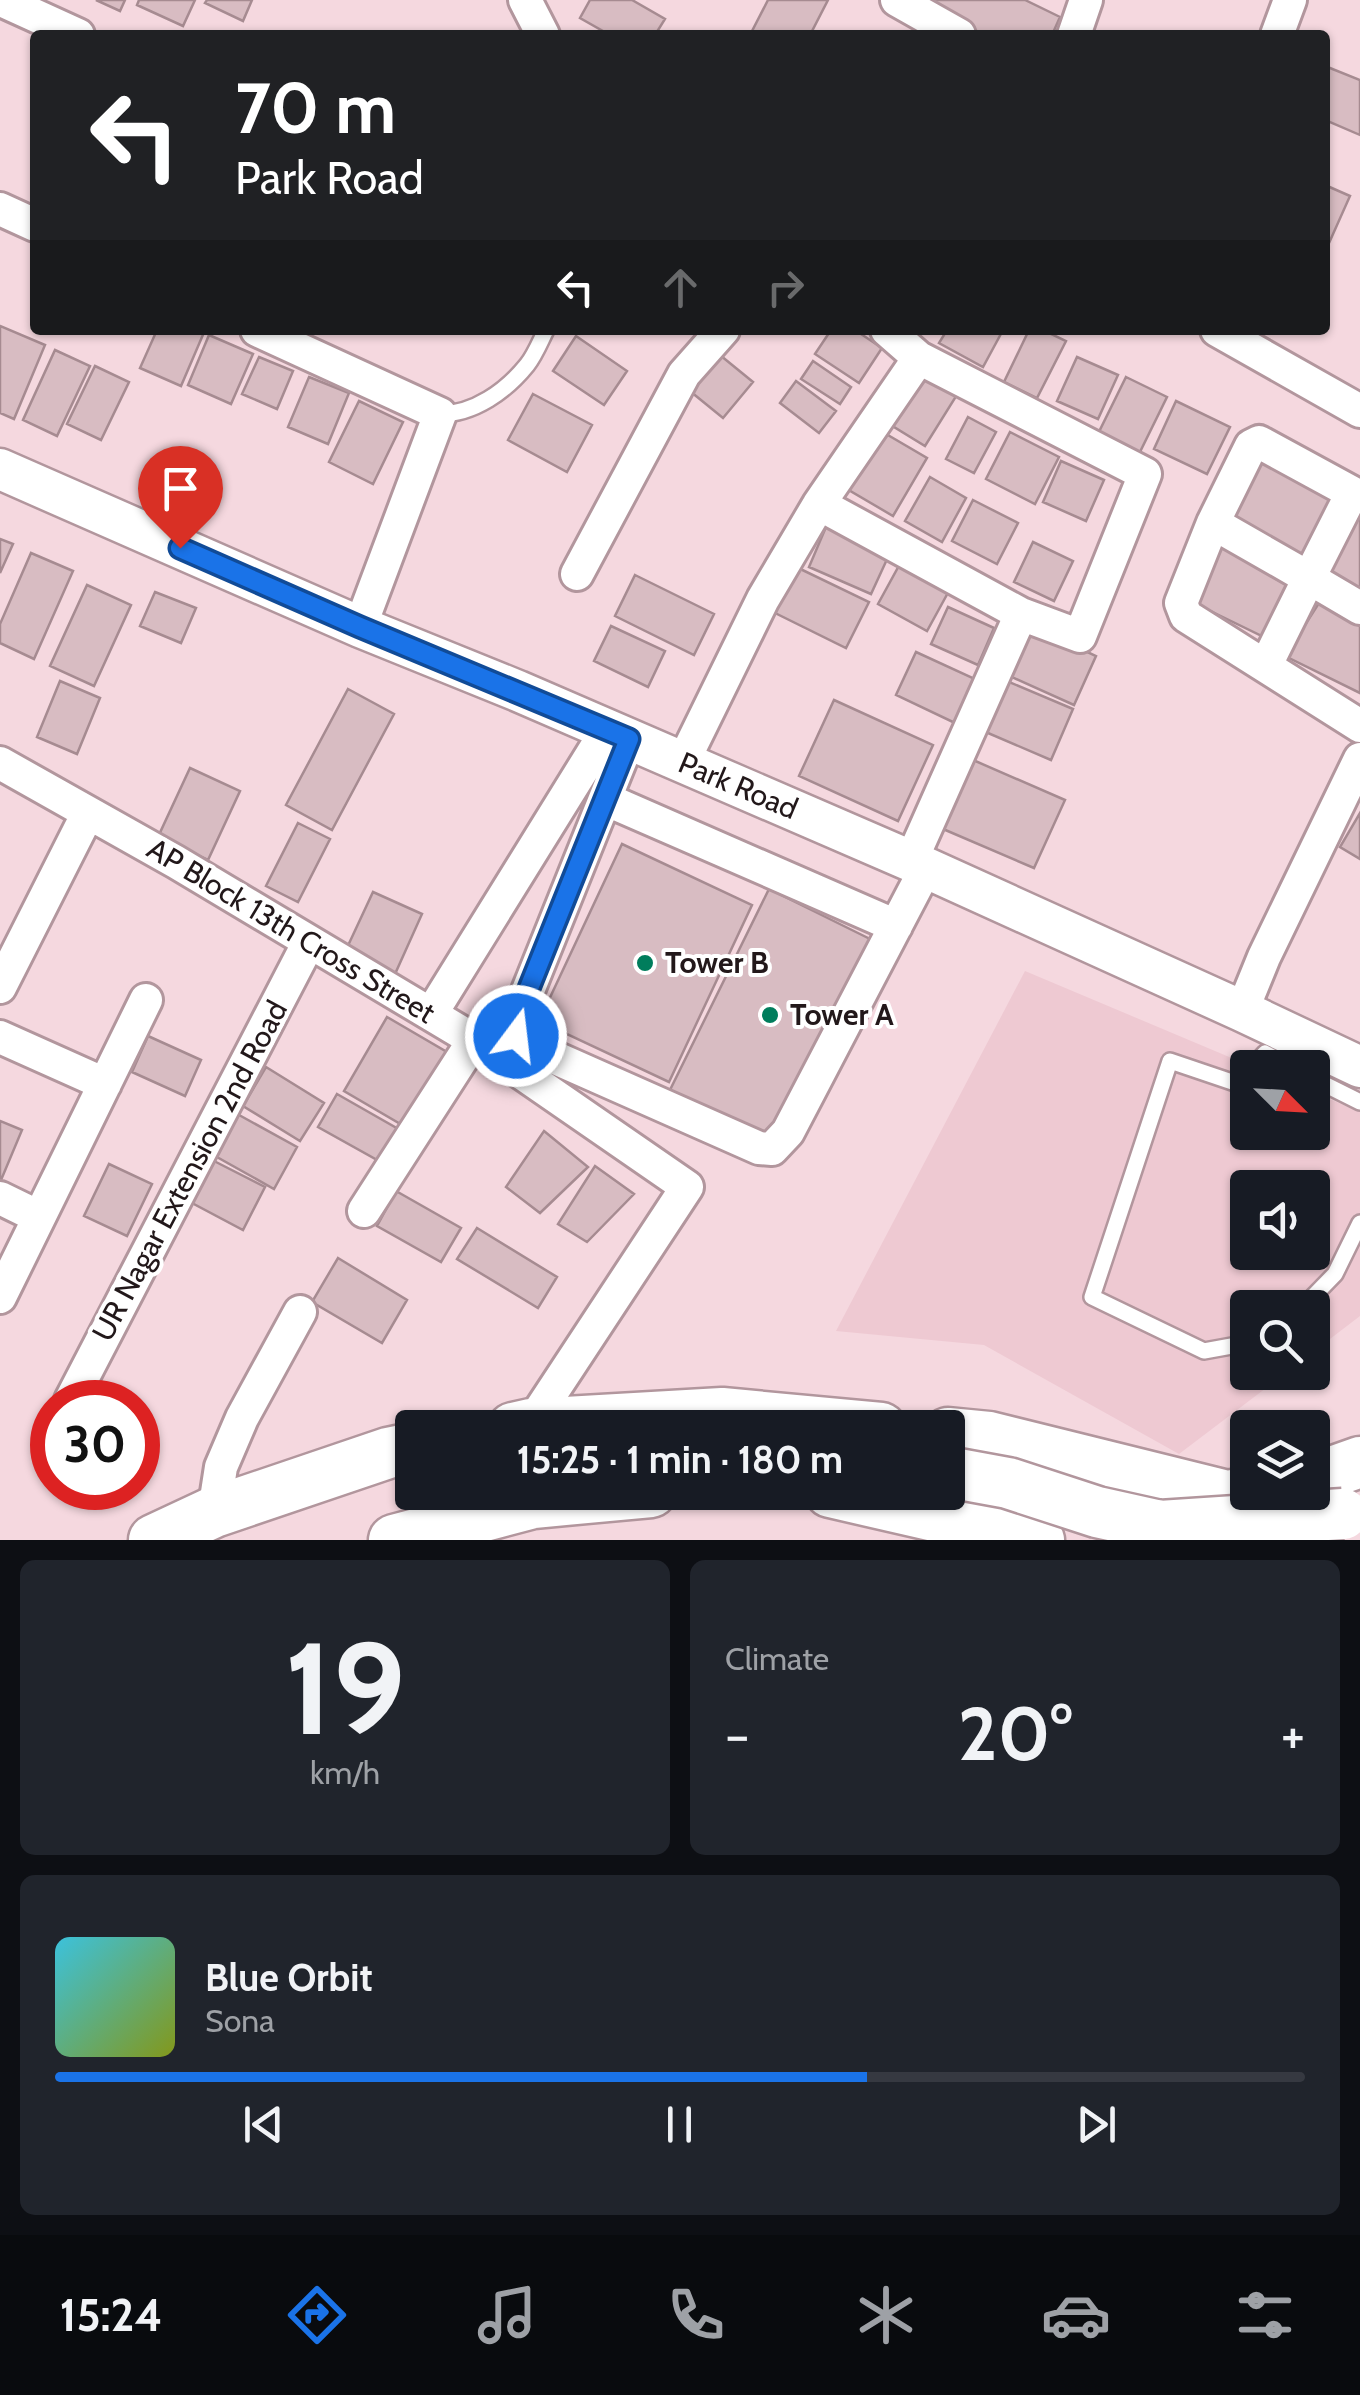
<!DOCTYPE html>
<html lang="en">
<head>
<meta charset="utf-8">
<style>
	body { margin:0; font-family:Cabin,sans-serif; background:#20242c; color:#f1f3f6; height:100vh; display:flex; flex-direction:column; font-size:38px; white-space:nowrap }
	* { box-sizing:border-box; margin:0 }
	p { font-size:32px; color:#9ea1a6 }
	.icon { flex:none; width:55px; height:55px; fill:none; stroke:currentColor; stroke-width:2; stroke-linecap:round; stroke-linejoin:round }
	.map { position:relative; height:1540px; overflow:hidden }
	.details { display:flex; flex-direction:column; gap:20px; padding:20px; background:#0d0f14; flex:1 }
	.details>* { flex:none }
	.banner { position:absolute; left:30px; top:30px; width:1300px; height:305px; border-radius:10px; box-shadow:0 2px 8px #0004; background:#202124; color:#fff; overflow:hidden }
	.needle { width:65px; rotate:114deg }
	.controls { position:absolute; left:1230px; top:1050px; display:grid; gap:20px }
	.controls a { display:grid; place-items:center; width:100px; height:100px; border-radius:10px; background:#171b24; box-shadow:0 2px 8px #0004; font-size:50px }
	.speed { position:absolute; left:30px; top:1380px; display:flex; gap:20px; font-size:50px; font-weight:700; text-align:center }
	.speed>* { display:grid; place-content:center; width:130px; height:130px; border-radius:50%; background:#171b24; box-shadow:0 2px 8px #0004; line-height:1 }
	.speed .limit { border:15px solid #d22; background:#fff; color:#111 }
	.pin { position:absolute; display:grid; place-items:center; width:85px; height:85px; color:#fff; margin:-102px -42px; border-radius:50% 50% 50% 0; rotate:-45deg; box-shadow:0 0 10px #0007 }
	.pin .icon { rotate:45deg }
	.me { position:absolute; width:110px; margin:-55px; rotate:15deg; stroke-linejoin:round; filter:drop-shadow(0 0 8px #0008) }
	.turn { display:flex; align-items:center; gap:35px; height:210px; padding:0 40px; font-size:45px }
	.turn .icon { width:130px; height:130px; stroke-width:2.5 }
	.turn b { display:block; font-size:70px; line-height:85px }
	.lanes { display:flex; align-items:center; height:95px; padding:0 40px; background:#0003; justify-content:center; gap:50px; direction:ltr }
	.lanes .off { opacity:.35 }
	.big { font-size:75px; font-weight:700; line-height:1.1 }
	.details .card { flex:1; display:flex; flex-direction:column; justify-content:center; gap:15px; min-width:0; padding:0 35px; border-radius:15px; background:#20242c }
	.details .dial { align-items:center; gap:0 }
	.dial b { font-size:130px; line-height:1 }
	.song { display:flex; align-items:center; gap:30px }
	.cover { width:120px; height:120px; border-radius:15px; background:linear-gradient(135deg,hsl(190 70% 55%),hsl(70 70% 35%)) }
	.played { height:10px; border-radius:5px; background:linear-gradient(90deg,#1a73e8 65%,#363941 65%) }
	.keys { display:flex; justify-content:space-around; direction:ltr }
	.heat { display:flex; justify-content:space-between; align-items:center; font-size:55px; direction:ltr }
	.details .tiles { flex:1; display:grid; gap:20px; grid-template-columns:1fr 1fr }
	.card:last-child { grid-column:span 2 }
	.trip { position:absolute; left:395px; top:1410px; width:570px; height:100px; border-radius:10px; background:#171b24; box-shadow:0 2px 8px #0004; font-weight:700; line-height:100px; text-align:center }
	.tabs { display:flex; height:160px; justify-content:space-around; align-items:center; background:#090b0e; color:#9ea1a6 }
	.tabs .icon { width:70px; height:70px }
	.tabs .active { color:#1a73e8 }
	.tabs b { font-size:45px; color:#f1f3f6 }
	.map>svg:first-child { display:block }
	.built { fill:#eec9d2; fill-rule:evenodd }
	.building { fill:#d8bcc2; stroke:#a68b91; stroke-width:2.5 }
	.lines { fill:none; stroke-linecap:round; stroke-linejoin:round }
	.service-casing { stroke:#b2969d; stroke-width:20 }
	.minor-casing { stroke:#b2969d; stroke-width:38 }
	.tertiary-casing { stroke:#b2969d; stroke-width:45 }
	.primary-casing { stroke:#b2969d; stroke-width:55 }
	.service { stroke:#fff; stroke-width:15 }
	.minor { stroke:#fff; stroke-width:32 }
	.tertiary { stroke:#fff; stroke-width:40 }
	.primary { stroke:#fff; stroke-width:50 }
	.primary-bridge-casing { stroke:#b2969d; stroke-width:55; stroke-linecap:butt }
	.primary-bridge { stroke:#fff; stroke-width:50 }
	.route-casing { stroke:#114b97; stroke-width:25 }
	.route { stroke:#1a73e8; stroke-width:18 }
	.poi-dot { fill:#007d5c; stroke:#fff; stroke-width:4 }
	.labels { text-anchor:middle; stroke-width:8; stroke-linejoin:round; paint-order:stroke }
	.street-label { font-size:30px; fill:#22181a; stroke:#fff }
	.poi-label { font-size:30px; font-weight:bold; fill:#22181a; stroke:#fff; text-anchor:start }
</style>
</head>
<body>
<div class="map">
<svg width="1360" height="1540" viewBox="0 0 1360 1540">
	<rect width="100%" height="100%" fill="#f5d8df"/>
	<path class="built" d="M1025,971l228,96 -5,1v64h64l1,-40 47,20v204l-47,36 -1,-44h-64v64l38,1 -107,81 -195,-109 -148,-14zM1248,1188h64v64h-64z"/>
	<path class="building" d="M96,0h29l-5,11z
		M139,0h56l-12,26 -46,-21z
		M207,0h45l-9,21 -38,-18z
		M590,0h42l33,19 -10,16h-45l-30,-17z
		M768,0h60l-18,35h-60z
		M913,0h112l35,17 -8,18h-68z
		M1325,66l35,14v55l-35,-15z
		M1325,185l25,11 -25,56z
		M0,326l45,19 -31,74 -14,-6z
		M157,330h48l-24,56 -41,-18z
		M831,330h24l27,18 -23,35 -44,-29z
		M947,330h56l-20,37 -44,-24z
		M1029,330h14l23,11 -29,57 -33,-16z
		M209,335l44,19 -22,50 -43,-19z
		M576,336l51,35 -23,34 -51,-34z
		M55,350l35,16 -33,70 -34,-16z
		M715,351l38,31 -30,36 -38,-31z
		M259,357l34,14 -16,38 -35,-15z
		M1077,357l41,18 -20,44 -41,-18z
		M813,361l38,26 -11,17 -39,-25z
		M95,366l34,16 -28,58 -34,-16z
		M921,366l39,24 -35,56 -39,-24z
		M309,377l40,16 -21,51 -40,-17z
		M1126,377l41,20 -32,65 -41,-20z
		M796,381l40,30 -17,22 -39,-30z
		M533,394l59,31 -25,47 -59,-32z
		M359,401l44,21 -30,62 -44,-22z
		M1176,401l54,26 -23,47 -53,-25z
		M968,417l28,15 -22,41 -28,-14z
		M881,431l46,27 -34,58 -46,-27z
		M1010,432l49,25 -24,47 -49,-25z
		M1258,456l75,43 -34,61 -76,-44z
		M1061,461l43,19 -18,41 -43,-19z
		M930,477l36,21 -24,44 -37,-21z
		M973,500l45,23 -21,41 -45,-23z
		M1360,513v79l-30,-18z
		M826,527l63,28 -18,39 -62,-27z
		M0,539l13,5 -13,29z
		M1033,542l40,19 -19,40 -40,-19z
		M1219,546l71,41 -22,52 -74,-36z
		M31,553l42,18 -39,88 -34,-16v-19z
		M901,562l49,27 -23,42 -49,-27z
		M790,564l79,38 -23,46 -79,-39z
		M635,575l79,39 -20,41 -79,-39z
		M87,585l44,20 -37,81 -44,-20z
		M155,592l41,16 -15,35 -41,-17z
		M1319,603l41,23v67l-75,-37z
		M948,607l46,21 -16,37 -47,-21z
		M1026,623l70,33 -22,49 -71,-32z
		M611,626l54,25 -17,36 -54,-26z
		M916,652l59,27 -20,44 -59,-28z
		M1002,679l71,30 -22,51 -70,-30z
		M60,681l40,17 -23,56 -40,-17z
		M348,689l46,25 -62,116 -46,-25z
		M834,700l99,45 -35,76 -99,-45z
		M973,760l92,40 -31,68 -91,-39z
		M190,768l50,23 -32,69 -50,-23z
		M1360,813v46l-20,-12z
		M298,823l32,16 -32,63 -32,-16z
		M622,844l130,61 -83,177 -130,-61z
		M769,889l101,50 -98,201 -102,-50z
		M373,892l49,22 -27,60 -50,-22z
		M387,1017l65,38 -43,74 -65,-38z
		M148,1036l53,24 -16,36 -53,-24z
		M266,1067l58,36 -24,38 -57,-35z
		M337,1094l70,40 -19,32 -70,-39z
		M230,1110l67,37 -23,42 -66,-37z
		M0,1121l22,9 -21,50 -1,-1z
		M544,1131l44,36 -48,46 -34,-26z
		M214,1161l51,26 -22,43 -51,-27z
		M109,1164l43,20 -25,52 -43,-20z
		M595,1166l39,28 -47,48 -29,-18z
		M396,1191l65,37 -20,34 -64,-36z
		M477,1228l80,49 -19,31 -81,-49z
		M338,1258l69,42 -25,43 -70,-41z"/>
	<g class="lines">
		<g class="service-casing">
			<path id="service" d="M440,414c34,0 66,-23 87,-49 8,-10 13,-23 19,-35
				M1251,1068l14,-15 28,15
				M1248,1071l-13,12 -65,-22 -78,236 112,54 44,-8
				M1312,1078l48,24
				M1302,1308l33,-34 25,-51"/>
		</g>
		<g class="minor-casing">
			<path id="minor" d="M1,0l77,35
				M525,0l18,35
				M897,0l62,35
				M1074,35l12,-35
				M1277,35l13,-35
				M0,209l35,16
				M257,330l183,84 -80,213
				M887,330l32,28 226,116 -65,162 -59,-22 -110,247
				M1217,330l143,81
				M1352,493l-43,85 51,30
				M819,504l202,110
				M1213,523l38,-77 8,-4 101,55
				M577,574l107,-200 39,-44
				M1266,665l43,-87 -96,-55 -32,80 5,13 174,110
				M629,739l-114,284 1,13 8,8 235,104 13,1 16,-17 138,-264
				M683,762l80,-163 56,-95 100,-146
				M0,763l176,99 298,178 213,147 -156,237
				M605,799l291,127
				M0,987l88,-174
				M1242,1011l22,-54 96,-198
				M431,1014l176,-284
				M0,1037l105,47
				M0,1198l39,19
				M364,1211l110,-171
				M0,1297l146,-297
				M71,1400l238,-458
				M214,1512l7,-45 21,-49 58,-106"/>
		</g>
		<g class="tertiary-casing">
			<path id="tertiary" d="M0,469l360,158 158,64 393,170 331,150 118,56"/>
		</g>
		<g class="primary-casing">
			<path id="primary" d="M513,1428l18,-4 191,-11 159,15
				M948,1433l41,4 238,59 25,-4
				M1312,1479l48,-17
				M830,1492l209,48
				M154,1540l60,-28 174,-59 24,-5
				M394,1540l139,-37 118,-11"/>
		</g>
		<use href="#service" class="service"/>
		<use href="#minor" class="minor"/>
		<use href="#tertiary" class="tertiary"/>
		<use href="#primary" class="primary"/>
		<g class="primary-bridge-casing">
			<path id="primary-bridge" d="M948,1472l60,11 89,29 63,14 183,-12"/>
		</g>
		<use href="#primary-bridge" class="primary-bridge"/>
	</g>
	<g class="lines">
		<g class="route-casing">
			<path id="route" d="M180,548l180,79 269,112 -114,284 1,13"/>
		</g>
		<use href="#route" class="route"/>
	</g>
	<g class="poi-dot">
		<circle cx="645" cy="963" r="10"/>
		<circle cx="770" cy="1015" r="10"/>
	</g>
	<g class="labels">
		<g class="street-label">
			<text transform="translate(738 786) rotate(23)" y="10">Park Road</text>
			<text transform="translate(291 931) rotate(31)" y="10">AP Block 13th Cross Street</text>
			<text transform="translate(190 1171) rotate(-62)" y="10">UR Nagar Extension 2nd Road</text>
		</g>
		<g class="poi-label">
			<text x="665" y="973">Tower B</text>
			<text x="790" y="1025">Tower A</text>
		</g>
	</g>
</svg>
<div class="controls">
<a><svg class="needle" viewBox="-14 -14 28 28"><path d="M0-13l5 13h-10z" fill="#e53935"/><path d="M0 13l5-13h-10z" fill="#9ea1a6"/></svg></a>
<a><svg class="icon" aria-label="sound" viewBox="0 0 24 24"><path d="M4 9h4l5-4v14l-5-4H4zM17 9q2 3 0 6"/></svg></a>
<a><svg class="icon" aria-label="search" viewBox="0 0 24 24"><circle cx="10" cy="10" r="6"/><path d="M15 15l6 6"/></svg></a>
<a><svg class="icon" aria-label="layers" viewBox="0 0 24 24"><path d="M12 4l9 5-9 5-9-5zM3 14l9 5 9-5"/></svg></a>
</div>
<div class="speed"><div class="limit">30</div></div>
<div class="pin" style="left:180px;top:548px;background:#d93025"><svg class="icon" aria-label="arrive" viewBox="0 0 24 24"><path d="M6 21V4h12l-3 4 3 4H6"/></svg></div>
<svg class="me" style="left:516px;top:1036px" viewBox="-20 -20 40 40"><circle r="17" fill="#1a73e8" stroke="#fff" stroke-width="3"/><path d="M0-11L8 9 0 5-8 9z" fill="#fff"/></svg>
<div class="trip">15:25 · 1 min · 180 m</div>
<div class="banner">
<div class="turn"><svg class="icon" aria-label="left" viewBox="0 0 24 24"><path d="M17 20v-9H6M10 6l-5 5 5 5"/></svg><div><b>70 m</b>Park Road</div></div>
<div class="lanes"><svg class="icon" aria-label="left" viewBox="0 0 24 24"><path d="M17 20v-9H6M10 6l-5 5 5 5"/></svg><svg class="icon off" aria-label="ahead" viewBox="0 0 24 24"><path d="M12 20V5M6 11l6-6 6 6"/></svg><svg class="icon off" aria-label="right" viewBox="0 0 24 24"><path d="M7 20v-9h11M14 6l5 5-5 5"/></svg></div>
</div>
</div>
<section class="details">
<div class="tiles">
<div class="card dial"><b>19</b><p>km/h</p></div>
<div class="card"><p>Climate</p>
<div class="heat"><a>−</a><b class="big">20°</b><a>+</a></div>
</div>
<div class="card">
<div class="song"><i class="cover"></i><div><b>Blue Orbit</b><p>Sona</p></div></div>
<div class="played"></div>
<div class="keys"><svg class="icon" aria-label="previous" viewBox="0 0 24 24"><path d="M18 5L8 12l10 7zM5 5v14"/></svg><svg class="icon" aria-label="pause" viewBox="0 0 24 24"><path d="M8 5v14M16 5v14"/></svg><svg class="icon" aria-label="next" viewBox="0 0 24 24"><path d="M6 5l10 7-10 7zM19 5v14"/></svg></div>
</div>
</div>
</section>
<nav class="tabs">
<b>15:24</b>
<svg class="icon active" aria-label="directions" viewBox="0 0 24 24"><path d="M12 3l9 9-9 9-9-9zM9 14v-3h6M13 9l2 2-2 2"/></svg>
<svg class="icon" aria-label="music" viewBox="0 0 24 24"><path d="M9 18V5l10-2v13"/><circle cx="6" cy="18" r="3"/><circle cx="16" cy="16" r="3"/></svg>
<svg class="icon" aria-label="phone" viewBox="0 0 24 24"><path d="M5 4h4l2 5-3 2q2 4 5 5l2-3 5 2v4C11 20 4 13 5 4z"/></svg>
<svg class="icon" aria-label="climate" viewBox="0 0 24 24"><path d="M12 3v18M4 7l16 10M4 17L20 7"/></svg>
<svg class="icon" aria-label="car" viewBox="0 0 24 24"><path d="M5 17H2v-5l4-1 3-4h7l3 4 3 1v5h-3M9 17h6M6 11h13"/><circle cx="7" cy="17" r="2"/><circle cx="17" cy="17" r="2"/></svg>
<svg class="icon" aria-label="filters" viewBox="0 0 24 24"><path d="M4 7h16M4 17h16"/><circle cx="9" cy="7" r="2"/><circle cx="15" cy="17" r="2"/></svg>
</nav>
</body>
</html>
